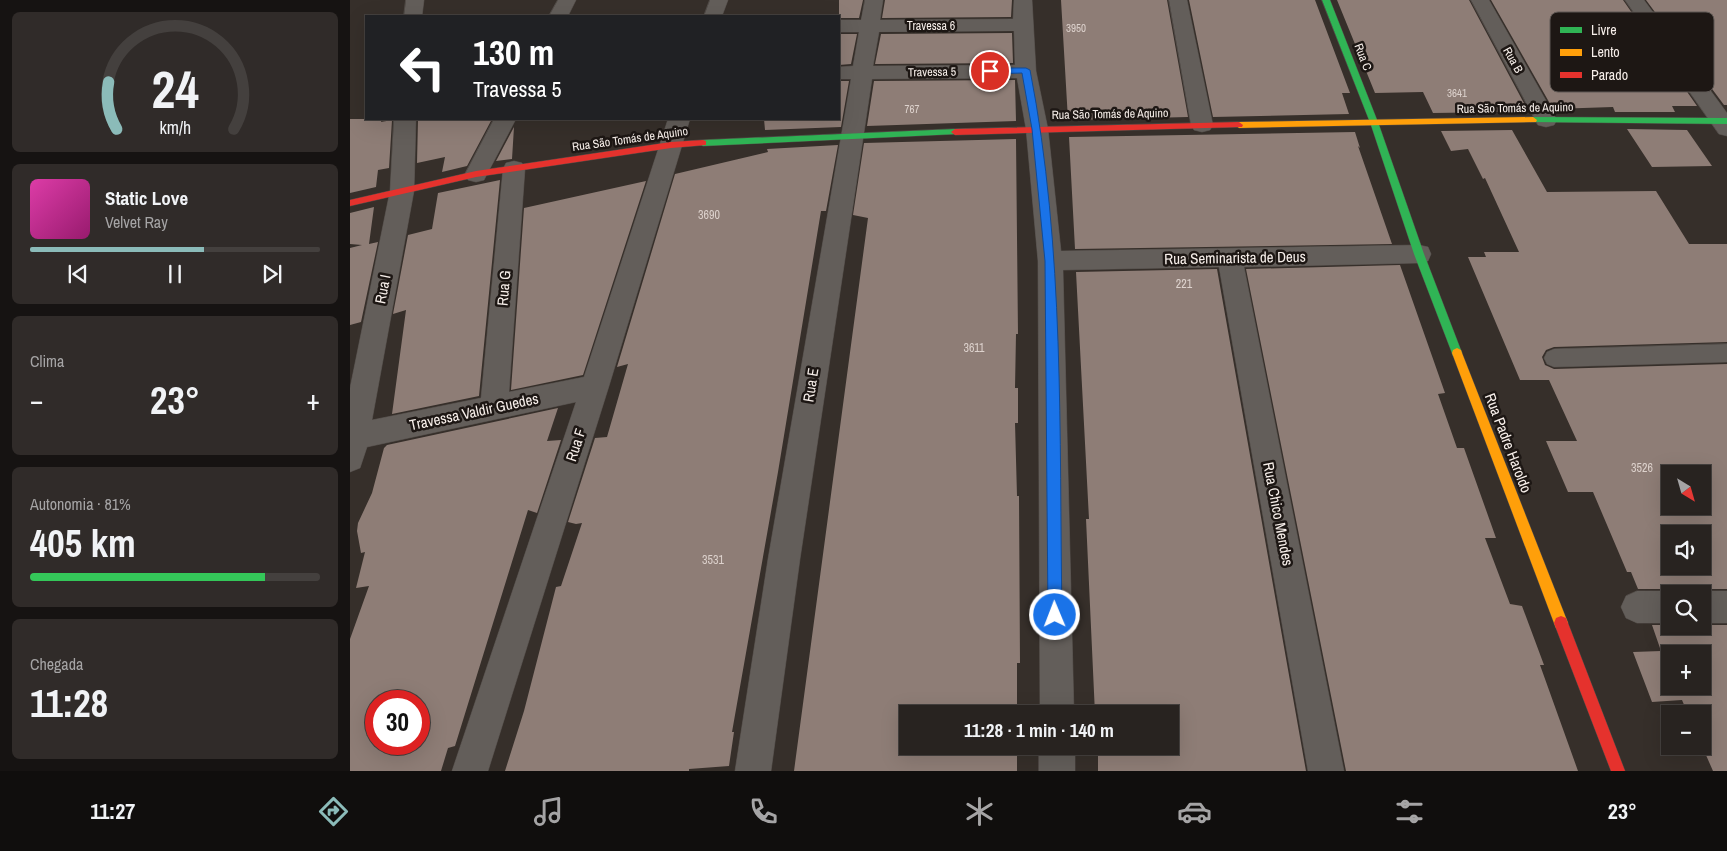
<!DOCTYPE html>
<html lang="pt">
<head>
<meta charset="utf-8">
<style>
	body { margin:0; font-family:"Archivo Narrow",sans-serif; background:#302b29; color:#f1f3f6; height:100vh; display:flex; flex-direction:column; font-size:19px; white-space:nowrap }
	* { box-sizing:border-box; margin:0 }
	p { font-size:16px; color:#a5a4a5 }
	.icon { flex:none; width:28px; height:28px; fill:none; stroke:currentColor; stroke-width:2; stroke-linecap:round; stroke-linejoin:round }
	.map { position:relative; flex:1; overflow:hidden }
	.drawer { display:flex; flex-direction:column; gap:12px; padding:12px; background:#161312; width:350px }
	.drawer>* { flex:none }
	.banner { position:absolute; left:15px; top:15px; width:475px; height:105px; border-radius:0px; box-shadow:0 5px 20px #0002,0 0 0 1px #44403e; background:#202124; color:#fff; overflow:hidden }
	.needle { width:32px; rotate:143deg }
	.fabs { position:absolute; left:1311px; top:465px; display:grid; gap:10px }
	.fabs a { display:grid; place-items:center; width:50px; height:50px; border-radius:0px; background:#282320; box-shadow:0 5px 20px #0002,0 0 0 1px #44403e; font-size:25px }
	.speed { position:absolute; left:15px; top:690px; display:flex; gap:10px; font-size:25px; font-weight:700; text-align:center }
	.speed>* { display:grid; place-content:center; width:65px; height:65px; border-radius:50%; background:#282320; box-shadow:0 5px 20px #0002,0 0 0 1px #44403e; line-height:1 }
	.speed .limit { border:8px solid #d22; background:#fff; color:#111 }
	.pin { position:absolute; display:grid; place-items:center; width:42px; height:42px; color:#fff; margin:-21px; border:2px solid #fff; border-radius:50%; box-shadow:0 1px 5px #0007 }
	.me { position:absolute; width:55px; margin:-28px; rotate:359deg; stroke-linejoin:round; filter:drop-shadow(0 0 4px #0008) }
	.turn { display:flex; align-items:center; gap:18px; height:105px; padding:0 25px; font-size:22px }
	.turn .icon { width:65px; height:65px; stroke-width:2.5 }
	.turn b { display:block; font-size:35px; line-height:42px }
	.big { font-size:38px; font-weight:800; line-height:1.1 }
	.drawer .tile { flex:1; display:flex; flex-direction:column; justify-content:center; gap:8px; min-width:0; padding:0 18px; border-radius:8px; background:#302b29 }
	.drawer .dial { align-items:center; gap:0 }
	.dial svg { height:130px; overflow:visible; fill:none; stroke:#44403e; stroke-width:7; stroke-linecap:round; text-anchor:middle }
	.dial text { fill:#f1f3f6; stroke:none }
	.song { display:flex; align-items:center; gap:15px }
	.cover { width:60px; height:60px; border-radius:8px; background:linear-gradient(135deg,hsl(320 70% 55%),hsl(320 70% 35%)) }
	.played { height:5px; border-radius:2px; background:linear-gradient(90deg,#8bbbb9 60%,#44403e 60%) }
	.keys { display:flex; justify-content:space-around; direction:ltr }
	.heat { display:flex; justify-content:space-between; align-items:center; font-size:28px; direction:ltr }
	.charge { height:8px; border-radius:4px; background:linear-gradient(90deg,#34c759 81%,#44403e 0) }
	.trip { position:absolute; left:549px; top:705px; width:280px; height:50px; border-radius:0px; background:#282320; box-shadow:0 5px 20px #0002,0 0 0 1px #44403e; font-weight:800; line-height:50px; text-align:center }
	.dock { display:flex; height:80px; justify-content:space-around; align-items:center; background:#100e0d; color:#a5a4a5 }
	.dock .icon { width:35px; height:35px }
	.dock .selected { color:#8bbbb9 }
	.dock b { font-size:22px; color:#f1f3f6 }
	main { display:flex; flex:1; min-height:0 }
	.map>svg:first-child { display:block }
	.building { fill:#8e7d76; fill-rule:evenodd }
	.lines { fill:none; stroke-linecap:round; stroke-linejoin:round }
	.lane-casing { stroke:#514b47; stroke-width:1 }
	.street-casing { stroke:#514b47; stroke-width:1 }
	.fast-casing { stroke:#514b47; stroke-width:1 }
	.slow-casing { stroke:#514b47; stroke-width:1 }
	.jam-casing { stroke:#514b47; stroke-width:1 }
	.lane { fill:#635e5a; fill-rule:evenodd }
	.street { fill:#635e5a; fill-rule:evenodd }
	.fast { fill:#30b455; fill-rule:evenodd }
	.slow { fill:#ff9f0a; fill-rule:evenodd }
	.jam { fill:#e5322d; fill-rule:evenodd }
	.route { fill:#1a73e8; stroke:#114b97 }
	.labels { text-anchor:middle; stroke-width:5; stroke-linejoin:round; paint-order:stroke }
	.far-number-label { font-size:11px; fill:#ddd2cd }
	.far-street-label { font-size:12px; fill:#f7efea; stroke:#1d1714 }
	.number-label { font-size:12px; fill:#ddd2cd }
	.street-label { font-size:15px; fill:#f7efea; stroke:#1d1714 }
	.key { fill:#1d1714; stroke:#5e5854; stroke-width:1 }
	.key-label { font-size:14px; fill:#f7efea }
</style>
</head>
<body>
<main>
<section class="drawer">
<div class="tile dial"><svg viewBox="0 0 100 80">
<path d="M14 69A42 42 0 1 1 86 69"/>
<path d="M14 69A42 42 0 0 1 9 40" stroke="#8bbbb9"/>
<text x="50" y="56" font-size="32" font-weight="700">24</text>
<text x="50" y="72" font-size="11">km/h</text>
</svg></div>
<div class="tile">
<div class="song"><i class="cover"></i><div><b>Static Love</b><p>Velvet Ray</p></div></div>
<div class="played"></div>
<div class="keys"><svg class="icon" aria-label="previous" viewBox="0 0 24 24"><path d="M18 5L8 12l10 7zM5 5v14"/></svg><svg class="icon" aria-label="pause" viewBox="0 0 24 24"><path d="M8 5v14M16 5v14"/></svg><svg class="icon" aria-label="next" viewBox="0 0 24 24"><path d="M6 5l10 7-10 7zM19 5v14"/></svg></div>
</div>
<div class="tile"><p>Clima</p>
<div class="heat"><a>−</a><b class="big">23°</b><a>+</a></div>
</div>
<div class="tile"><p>Autonomia · 81%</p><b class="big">405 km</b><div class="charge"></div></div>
<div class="tile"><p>Chegada</p><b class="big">11:28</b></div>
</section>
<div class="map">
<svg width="1377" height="771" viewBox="0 0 1377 771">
	<rect width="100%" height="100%" fill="#362f2a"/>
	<path class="building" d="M489,0h24l-4,18h-20z
		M535,0h127l-1,17 -129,1z
		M711,0h106l21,117 -120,3z
		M839,0h126l35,93h-8l7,21 -136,3z
		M987,0h132l58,109 -26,1 2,2 -70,1 -10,-21 -48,1z
		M1141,0h132l74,106h-25l3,6h-60l-2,-5 -60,2z
		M1296,0h81v105h-3z
		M662,33l1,30 -138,1 6,-30z
		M489,34h18l-6,30 -12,1z
		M665,80l1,41 -149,5 7,-45z
		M489,81h10l-8,46 -76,3 -1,-11h75z
		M0,119h32l-1,3 11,-2 -3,48 -11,2 -2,17 -26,6z
		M68,119h74l-25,47 -25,6 3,-15 -28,6z
		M164,127l-2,32 -16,2z
		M1277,129l60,1 25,36 -60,1z
		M1162,130l35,62 109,-1 33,53h38v98l-173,5 -8,3 -4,7 3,8 9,4 173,-5v225h-25l-9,5h-14l-9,-5h-32l-7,-17h-4l-34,-80h-25l-22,-51h31l-28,-61h-29l-52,-123h18l-2,-5h35l-34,-74 -2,1 -15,-30 -17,2 -10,-20zM1320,474h32v32h-32zM1320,534h32v32h-32z
		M1005,132l5,16 -2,-2 34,98 -317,5 -6,-112z
		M666,139l2,195h-2l-1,54h3v35h-3l2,73h2l1,167h-3v51h-109v32h109v25h-223l74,-553 -15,-3 11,-72z
		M488,145l-12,66h-5l-43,261 -46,260h2l-5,34 -40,3v2h-184l19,-60 32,-124 5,-1 21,-63 -6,1 -8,-2 27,-84 12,-1 21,-73 -11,3 58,-193 93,-22 -1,-3z
		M150,180l-21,216 -87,18 14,-104 -13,4 15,-79 24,-6 6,-36z
		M296,181l-63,194 -72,15 13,-182z
		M24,207l-5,37 9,-2 -17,80 -11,3v-77l12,-3 -12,-1v-31z
		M1050,265l45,128 -7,1 19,54h7l32,90h-11l25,66 12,2 22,59h-4l38,106h-232l-100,-502z
		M867,269l89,502h-208v-25h72v-32h-75l-9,-195h3l-13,-247z
		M208,408l-11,33 14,-1 -24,73 -9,-3 -73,236 -7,2 -7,23h-91v-132l19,-53 -13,2 9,-36 -4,1 -4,-22 1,-8 14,-30 12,-45 3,-3zM26,701h43v43h-43z
		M1302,625h75v146h-14l-11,-25v-32h-14l-6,-14 -30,2 -19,-50 28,-1zM1320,654h32v32h-32z"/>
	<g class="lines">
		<g class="lane-casing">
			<path id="lane" d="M1377,344v18l-173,5 -7,-3 -3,-6 3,-6 7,-3z"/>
		</g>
		<g class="street-casing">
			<path id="street" d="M56,0h18l-2,16h-18z
				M208,0h18l-8,16h-19z
				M360,0h18l-6,16h-18z
				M515,0h18l-3,20 133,-1 1,-19h18l4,71 12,58 13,122 358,-6 9,2 3,7 -3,7 -9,2 -175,4 100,504h-36l-89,-504 -156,3 11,444h-34l-2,-453 -12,-132 -9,-51 -145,1 -72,480 -29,212h-36l33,-212 83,-480h-12v-12l14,-1 6,-34h-20v-12h22zM664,31l1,34 -142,1 6,-34z
				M819,0h18l26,125 -3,5 -8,2 -8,-2 -3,-5z
				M1121,0h18l68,120 -3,5 -8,2 -8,-2z
				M1275,0h19l83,113v23l-8,-2z
				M44,119h22l-2,72 -42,229 109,-22 22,-229 3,-6 8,-2 8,2 3,6 -16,223 75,-15 84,-258h22l-81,267 -121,385h-36l124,-369 -209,45 -7,21 -10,4v-84l40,-197z
				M144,119h22l-32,61 -8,2 -8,-2 -3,-6z
				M1287,591h33l7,3h-7v29h-33l-11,-5 -5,-11 5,-11z
				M1352,591h25v32h-25v-29h-7z
				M689,746h36v25h-36z"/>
		</g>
		<g class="fast-casing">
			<path id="fast" d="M972,0h8l49,125 45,129 38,99 -1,3h-8l-1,-3 -38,-99 -43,-129z
				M1183,117l194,1v6l-197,-2 -1,-2z
				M605,129l4,3 -1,2 -255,12 -5,-3 5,-3z"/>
		</g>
		<g class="slow-casing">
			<path id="slow" d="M1183,117l4,3 -1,2 -297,6 -4,-3 4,-3z
				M1107,348l4,2 1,3 106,270 -2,5 -5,2 -5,-2 -2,-5 -102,-270 1,-3z"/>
		</g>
		<g class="jam-casing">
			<path id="jam" d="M889,122l4,3 -1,2 -287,8 -4,-3 4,-3z
				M353,140l3,1v4l-35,3 -195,29 -126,29v-6l126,-29 195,-29z
				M1211,616l5,2 59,153h-14l-57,-148 2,-5z"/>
		</g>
		<use href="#lane" class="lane"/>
		<use href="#street" class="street"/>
		<use href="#fast" class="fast"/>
		<use href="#slow" class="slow"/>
		<use href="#jam" class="jam"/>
	</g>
	<path class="route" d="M676,68l4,2c35,179 29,364 32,545l-2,5 -5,2 -5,-2 -2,-5 -3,-354 -13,-132 -10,-56 -32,1 -5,-3 5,-3z"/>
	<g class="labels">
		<g class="far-number-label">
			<text x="726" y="32">3950</text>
			<text x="1107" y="97">3641</text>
			<text x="562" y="113">767</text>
		</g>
		<g class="far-street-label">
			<text x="581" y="30">Travessa 6</text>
			<text transform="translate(1013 57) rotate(69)" y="4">Rua C</text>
			<text transform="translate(1163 60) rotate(61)" y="4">Rua B</text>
			<text transform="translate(582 72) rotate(-1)" y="4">Travessa 5</text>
			<text transform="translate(1165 108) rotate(-1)" y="4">Rua São Tomás de Aquino</text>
			<text transform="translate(760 114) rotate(-1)" y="4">Rua São Tomás de Aquino</text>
			<text transform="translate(280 139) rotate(-8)" y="4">Rua São Tomás de Aquino</text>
		</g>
		<g class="number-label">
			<text x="359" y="219">3690</text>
			<text x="834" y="288">221</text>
			<text x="624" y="352">3611</text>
			<text x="1292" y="472">3526</text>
			<text x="363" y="564">3531</text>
		</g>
		<g class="street-label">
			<text transform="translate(885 258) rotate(-1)" y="5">Rua Seminarista de Deus</text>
			<text transform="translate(154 288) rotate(-85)" y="5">Rua G</text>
			<text transform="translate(33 289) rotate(-79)" y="5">Rua I</text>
			<text transform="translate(461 385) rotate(-81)" y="5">Rua E</text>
			<text transform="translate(124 412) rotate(-12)" y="5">Travessa Valdir Guedes</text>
			<text transform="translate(1158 443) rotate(69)" y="5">Rua Padre Haroldo</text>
			<text transform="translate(226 445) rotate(-72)" y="5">Rua F</text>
			<text transform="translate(928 514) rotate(79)" y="5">Rua Chico Mendes</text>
		</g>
	</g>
	<rect x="1200" y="12" width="164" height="80" rx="8" class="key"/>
	<rect x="1210" y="27" width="22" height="6" fill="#30b455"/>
	<rect x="1210" y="49" width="22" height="7" fill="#ff9f0a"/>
	<rect x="1210" y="72" width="22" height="6" fill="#e5322d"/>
	<g class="key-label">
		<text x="1241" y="35">Livre</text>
		<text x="1241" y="57">Lento</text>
		<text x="1241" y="80">Parado</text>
	</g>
</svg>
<div class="fabs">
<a><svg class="needle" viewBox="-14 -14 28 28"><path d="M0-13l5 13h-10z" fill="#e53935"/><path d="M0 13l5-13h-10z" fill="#a5a4a5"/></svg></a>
<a><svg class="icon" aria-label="sound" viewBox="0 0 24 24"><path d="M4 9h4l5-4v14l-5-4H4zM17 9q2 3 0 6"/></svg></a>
<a><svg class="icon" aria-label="search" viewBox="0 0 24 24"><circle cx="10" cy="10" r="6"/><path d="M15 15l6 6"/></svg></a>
<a>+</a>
<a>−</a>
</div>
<div class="speed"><div class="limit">30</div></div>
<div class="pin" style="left:640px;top:71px;background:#d93025"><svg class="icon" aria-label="arrive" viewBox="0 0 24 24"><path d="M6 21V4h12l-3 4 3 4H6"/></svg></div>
<svg class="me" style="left:705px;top:615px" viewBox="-20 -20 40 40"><circle r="17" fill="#1a73e8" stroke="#fff" stroke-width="3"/><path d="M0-11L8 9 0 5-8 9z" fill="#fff"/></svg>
<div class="trip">11:28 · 1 min · 140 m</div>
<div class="banner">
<div class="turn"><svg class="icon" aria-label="left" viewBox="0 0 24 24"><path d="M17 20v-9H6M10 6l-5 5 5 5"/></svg><div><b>130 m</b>Travessa 5</div></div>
</div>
</div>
</main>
<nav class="dock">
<b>11:27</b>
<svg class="icon selected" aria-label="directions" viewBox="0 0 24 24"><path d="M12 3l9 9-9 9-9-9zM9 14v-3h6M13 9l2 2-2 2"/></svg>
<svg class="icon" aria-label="music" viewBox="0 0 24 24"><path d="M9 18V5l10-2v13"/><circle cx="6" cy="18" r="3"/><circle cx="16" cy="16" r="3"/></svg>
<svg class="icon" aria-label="phone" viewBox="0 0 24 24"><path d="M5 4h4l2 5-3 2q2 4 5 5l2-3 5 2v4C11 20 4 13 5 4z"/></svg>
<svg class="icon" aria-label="climate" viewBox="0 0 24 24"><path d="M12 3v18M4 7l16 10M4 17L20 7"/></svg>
<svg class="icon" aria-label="car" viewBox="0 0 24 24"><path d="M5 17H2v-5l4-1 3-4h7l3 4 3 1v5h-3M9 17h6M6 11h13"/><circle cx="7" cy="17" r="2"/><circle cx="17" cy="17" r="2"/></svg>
<svg class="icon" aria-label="filters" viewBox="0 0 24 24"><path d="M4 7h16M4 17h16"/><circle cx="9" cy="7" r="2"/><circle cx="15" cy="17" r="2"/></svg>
<b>23°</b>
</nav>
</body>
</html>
